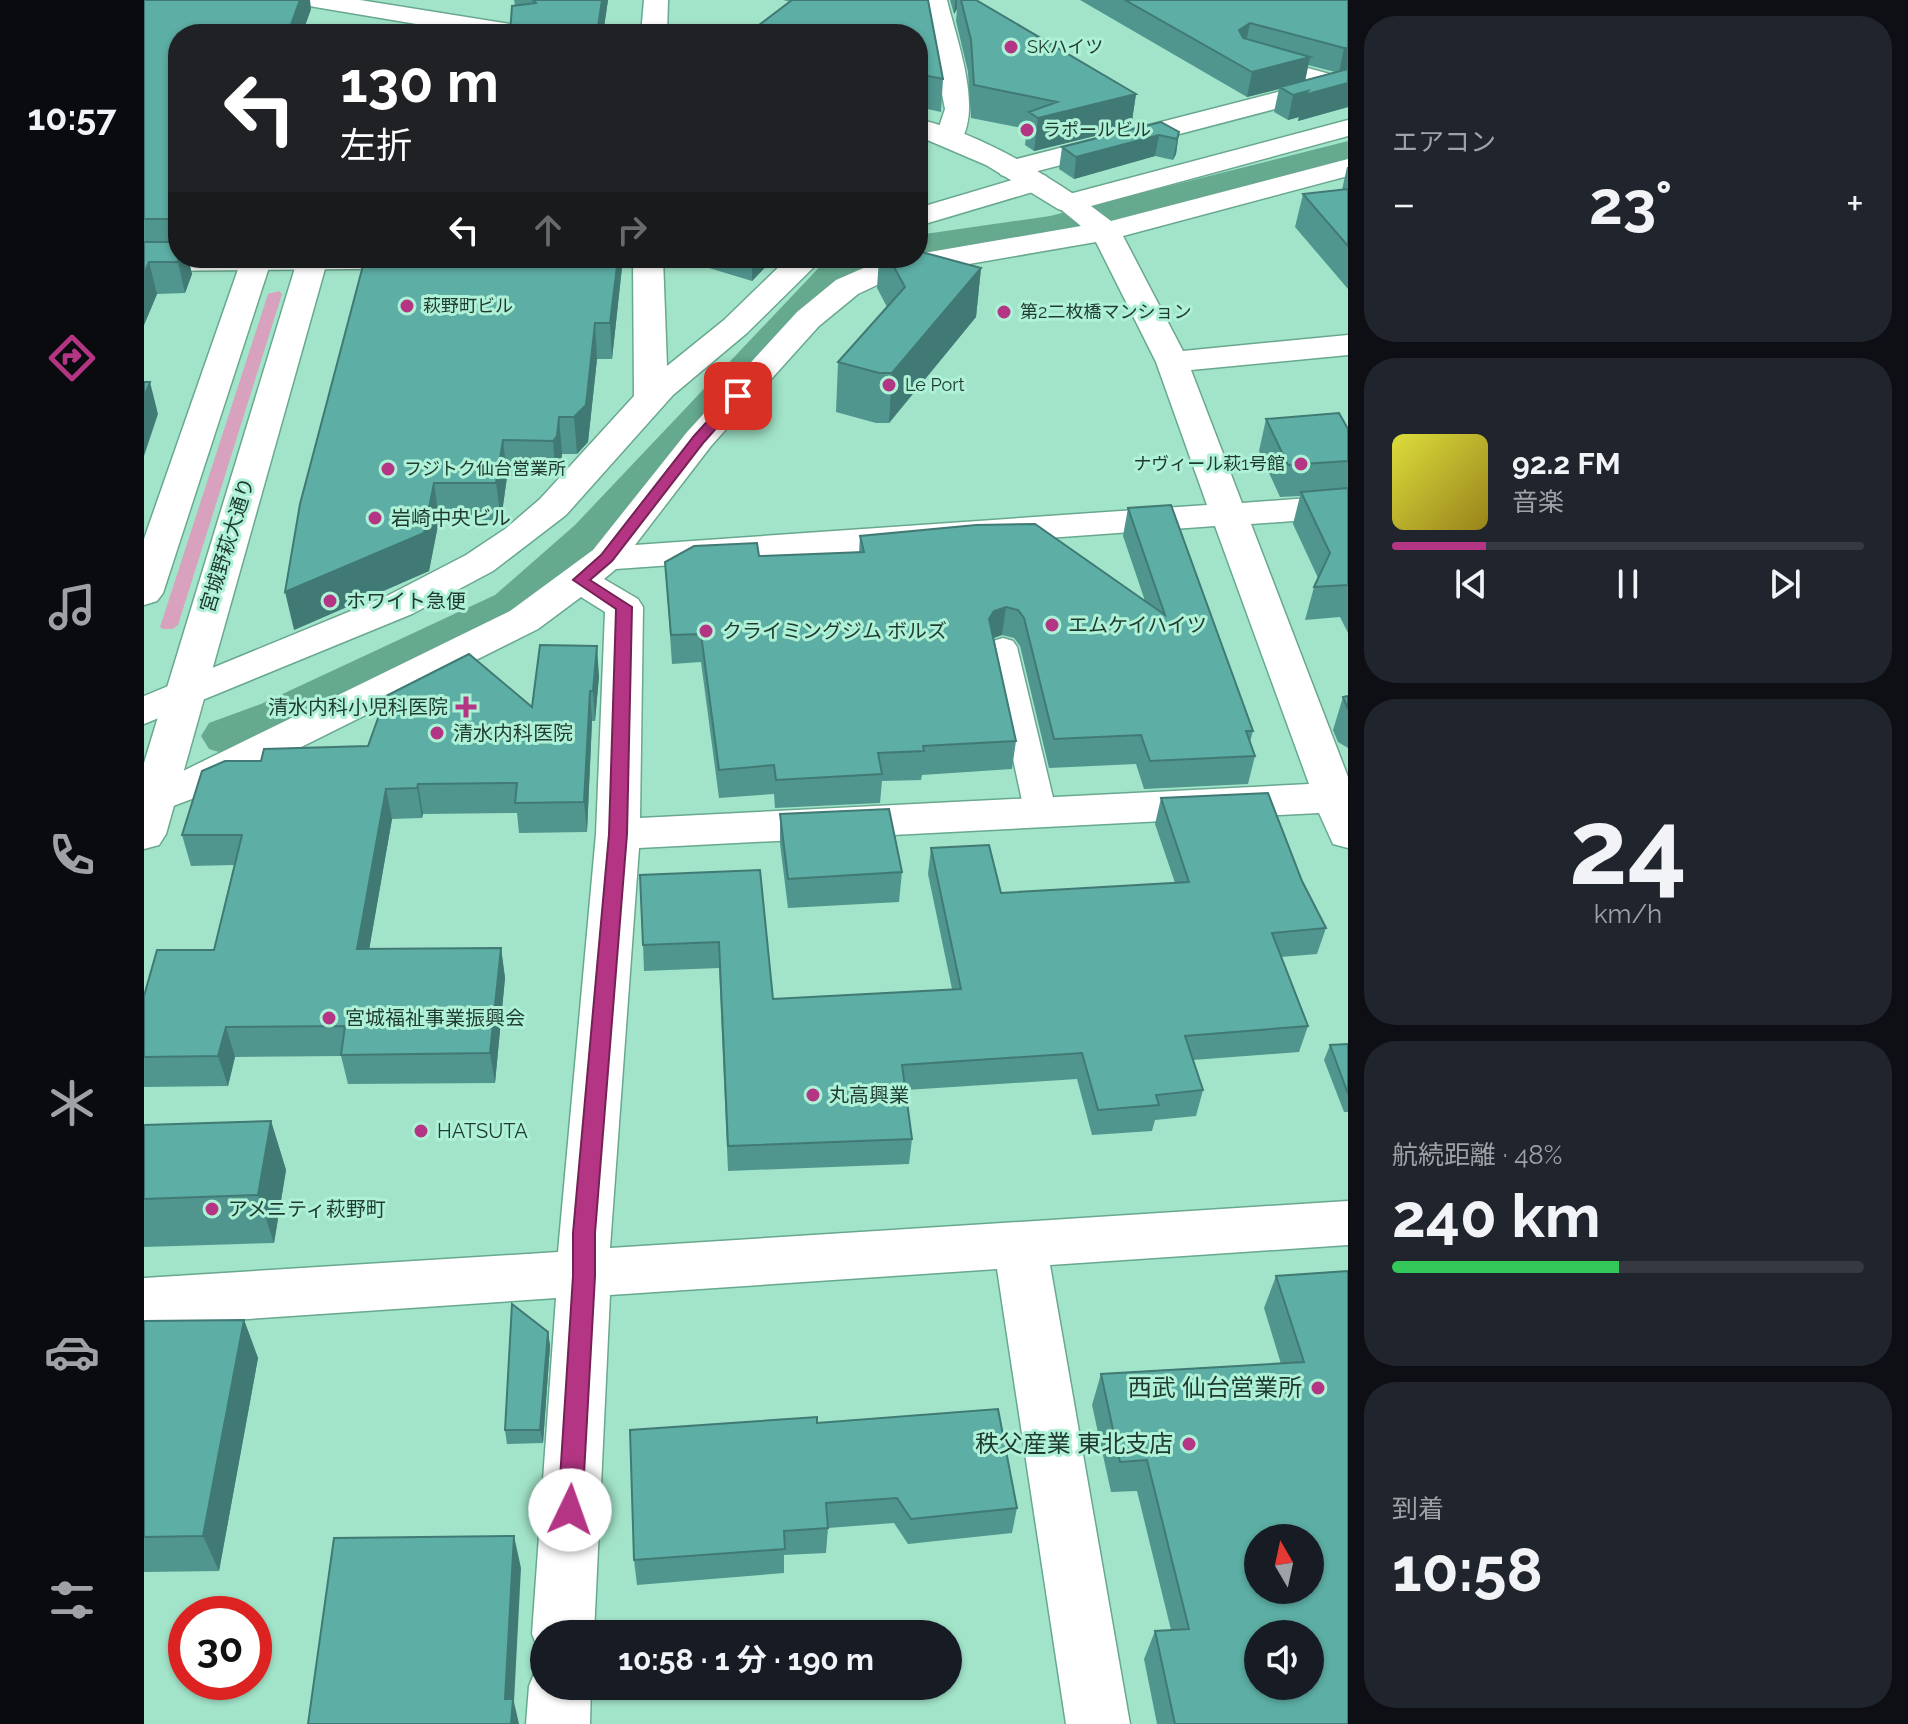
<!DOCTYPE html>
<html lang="ja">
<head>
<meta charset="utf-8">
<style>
	body { margin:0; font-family:Raleway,"Noto Sans JP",sans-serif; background:#20242c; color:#f1f3f6; height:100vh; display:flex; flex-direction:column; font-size:30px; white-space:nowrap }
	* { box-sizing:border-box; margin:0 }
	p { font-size:26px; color:#9ea1a6 }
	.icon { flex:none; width:44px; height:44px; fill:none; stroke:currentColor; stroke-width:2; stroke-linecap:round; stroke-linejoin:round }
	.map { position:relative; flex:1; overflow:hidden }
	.sheet { display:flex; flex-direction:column; gap:16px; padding:16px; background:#0d0f14; width:560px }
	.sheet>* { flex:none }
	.guide { position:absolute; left:24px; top:24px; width:760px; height:244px; border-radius:32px; box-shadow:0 2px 6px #0004; background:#202124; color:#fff; overflow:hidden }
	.needle { width:52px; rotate:351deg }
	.buttons { position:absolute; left:1100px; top:1524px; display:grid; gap:16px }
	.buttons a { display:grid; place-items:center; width:80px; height:80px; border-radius:50%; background:#171b24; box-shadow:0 2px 6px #0004; font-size:40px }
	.speed { position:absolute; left:24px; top:1596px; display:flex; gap:16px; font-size:40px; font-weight:700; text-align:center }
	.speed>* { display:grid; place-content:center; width:104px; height:104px; border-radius:50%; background:#171b24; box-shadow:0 2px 6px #0004; line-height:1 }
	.speed .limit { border:12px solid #d22; background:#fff; color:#111 }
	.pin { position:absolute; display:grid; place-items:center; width:68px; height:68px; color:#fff; margin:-34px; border-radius:16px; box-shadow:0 4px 12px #0006 }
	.me { position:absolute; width:88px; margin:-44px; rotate:3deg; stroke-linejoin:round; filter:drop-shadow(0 0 6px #0008) }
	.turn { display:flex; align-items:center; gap:28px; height:168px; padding:0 40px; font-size:36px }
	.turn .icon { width:104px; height:104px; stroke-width:2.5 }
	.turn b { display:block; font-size:56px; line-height:68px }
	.lanes { display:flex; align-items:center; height:76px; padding:0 40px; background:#0003; justify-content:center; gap:40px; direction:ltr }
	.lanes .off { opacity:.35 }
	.big { font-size:60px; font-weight:700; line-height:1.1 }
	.sheet .widget { flex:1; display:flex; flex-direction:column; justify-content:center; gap:12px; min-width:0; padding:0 28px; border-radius:32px; background:#20242c }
	.sheet .dial { align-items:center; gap:0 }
	.dial b { font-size:104px; line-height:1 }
	.song { display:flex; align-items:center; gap:24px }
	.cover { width:96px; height:96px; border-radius:12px; background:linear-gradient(135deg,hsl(60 70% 55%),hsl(50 70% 35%)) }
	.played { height:8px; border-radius:4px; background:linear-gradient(90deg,#b33583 20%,#363941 20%) }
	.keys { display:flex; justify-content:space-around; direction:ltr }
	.heat { display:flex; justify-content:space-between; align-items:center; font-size:44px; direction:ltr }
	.charge { height:12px; border-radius:6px; background:linear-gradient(90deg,#34c759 48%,#363941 0) }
	.trip { position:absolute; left:386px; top:1620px; width:432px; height:80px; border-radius:40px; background:#171b24; box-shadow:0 2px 6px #0004; font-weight:700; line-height:80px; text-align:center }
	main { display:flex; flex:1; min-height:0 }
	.menu { display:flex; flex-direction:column; width:144px; justify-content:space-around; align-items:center; background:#090b0e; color:#9ea1a6 }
	.menu .icon { width:56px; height:56px }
	.menu .active { color:#b33583 }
	.menu b { font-size:36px; color:#f1f3f6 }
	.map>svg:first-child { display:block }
	.green { fill:#d8a2be }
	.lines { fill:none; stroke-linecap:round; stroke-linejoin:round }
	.canal { fill:#65a98f; fill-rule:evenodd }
	.lane-casing { stroke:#68a88f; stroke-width:3 }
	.street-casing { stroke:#68a88f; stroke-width:3 }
	.secondary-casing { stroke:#68a88f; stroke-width:3 }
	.lane { fill:#fff; fill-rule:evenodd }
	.street { fill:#fff; fill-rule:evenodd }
	.secondary { fill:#fff; fill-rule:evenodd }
	.wall { fill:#50968e; fill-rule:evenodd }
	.shaded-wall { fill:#417a74 }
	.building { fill:#5daea5; stroke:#417a74; stroke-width:2; fill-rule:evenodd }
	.route { fill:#b33583; stroke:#742255; stroke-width:2 }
	.poi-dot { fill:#b33583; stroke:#aff1d6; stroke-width:3 }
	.labels { text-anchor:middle; stroke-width:6; stroke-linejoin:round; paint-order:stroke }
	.far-poi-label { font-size:18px; fill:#1f3a30; stroke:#aff1d6; text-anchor:start }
	.poi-label { font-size:20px; fill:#1f3a30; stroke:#aff1d6; text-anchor:start }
	.street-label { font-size:20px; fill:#1f3a30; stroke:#aff1d6 }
	.near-poi-label { font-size:24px; fill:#1f3a30; stroke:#aff1d6; text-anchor:end }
</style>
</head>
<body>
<main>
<nav class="menu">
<b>10:57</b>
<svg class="icon active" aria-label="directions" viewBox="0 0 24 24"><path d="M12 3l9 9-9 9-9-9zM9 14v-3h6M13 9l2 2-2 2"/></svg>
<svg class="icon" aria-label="music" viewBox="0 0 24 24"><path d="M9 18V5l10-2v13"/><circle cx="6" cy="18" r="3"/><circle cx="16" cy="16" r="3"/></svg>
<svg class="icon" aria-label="phone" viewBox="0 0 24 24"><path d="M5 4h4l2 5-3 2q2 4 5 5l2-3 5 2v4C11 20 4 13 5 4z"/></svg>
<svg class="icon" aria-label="climate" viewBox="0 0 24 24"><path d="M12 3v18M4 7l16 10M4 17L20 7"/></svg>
<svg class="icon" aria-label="car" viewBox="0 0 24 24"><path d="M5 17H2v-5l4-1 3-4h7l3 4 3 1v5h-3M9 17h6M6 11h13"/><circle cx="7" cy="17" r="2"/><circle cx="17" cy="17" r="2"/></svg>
<svg class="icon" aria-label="filters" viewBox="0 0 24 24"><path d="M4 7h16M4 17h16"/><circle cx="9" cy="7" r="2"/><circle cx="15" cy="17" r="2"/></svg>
</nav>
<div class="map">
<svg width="1204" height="1724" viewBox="0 0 1204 1724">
	<rect width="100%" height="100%" fill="#a2e4c9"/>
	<path class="green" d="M135,291l3,3 -104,331 -5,4h-10l-3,-2 108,-333z"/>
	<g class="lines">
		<path class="canal" d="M1204,141v23l-297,76 -133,19 -5,-1h5v-23l132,-19z
			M684,258h65l-6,9 -28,8 -248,272 -80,72 -230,111 -72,25 -20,-6 -8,-13 8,-13 52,-19 234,-109 80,-70z"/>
		<g class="lane-casing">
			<path id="lane" d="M1120,56l84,23v10l-5,1 -86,-24 -2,-4 2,-4z
				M859,638l10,3 4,6 39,163 -5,8 -11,3 -11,-3 -5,-8 -35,-163 4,-6z"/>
		</g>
		<g class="street-casing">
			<path id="street" d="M500,0h24l-1,34h-26z
				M779,0h24c9,38 36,108 13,142l-10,2 -10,-2 -4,-6 9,-27z
				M1204,74v16l-337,88 -10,-3 -4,-6 4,-6z
				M1204,120v16l-257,70 20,15 237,-62v17l-225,60 60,115 165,-16v20l-157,15 51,133 106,-8v22l-97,7 97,253v71l-15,-4 -14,-31 -680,35 -29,400 738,-47v44l-298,20 80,459h-64l-69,-455 -387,26 -16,339h-50v23l-3,-1 -9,-22 24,-336 -412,28v-48l414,-26 38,-418 9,-222 -24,-15 -43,32 -325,162 -69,26v-31l39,-15 327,-160 83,-61 94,-118 110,-120 39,-32 39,-17 43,-5v-4l163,-28 -28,-23 5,-6zM952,242l60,120 51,143 -572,40 76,-99 108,-120 39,-32 36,-17zM1071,526l94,258 -669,34 3,-211 -5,-8 -34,-20 12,-10z
				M892,173l10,3 4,6 -4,6 -128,38v-18z
				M0,253h34v5h382l-4,6 -11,3 -401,4z
				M489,258h30l4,108 57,-46 64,-62h35l-76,75 -74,62 -107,120 -73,56 -81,43 -268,110v-28l241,-99 81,-42 39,-26 35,-30 94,-103z
				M400,1661v25h47l-1,38h-64l3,-38 9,-22z"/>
		</g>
		<g class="secondary-casing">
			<path id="secondary" d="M159,0h57l162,26 9,3 4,5h-59l-161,-27 -9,-2z
				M774,119c59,14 110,45 160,78l5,6 -5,6 -10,3 -10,-3 -72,-44 -68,-29z
				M98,258h30l-109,335 -6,8 -13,4v-66z
				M154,258h30l-162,576 -7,11 -15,4v-86z"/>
		</g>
		<use href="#lane" class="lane"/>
		<use href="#street" class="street"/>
		<use href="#secondary" class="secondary"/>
	</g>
	<path class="wall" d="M0,0l167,9 -9,25h-124v224h10l4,16 -7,19 -28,1 -13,31z
		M370,0h94l-5,34 -88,-29z
		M639,0h145l15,79 -2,33 -23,-5v-73z
		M806,0h26l160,94 -5,33 -97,24 -9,-6 2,-16 -56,-11 -3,-46 -12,-51 1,-12 -3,5z
		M936,0h268v107l-50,14 1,-4 -11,3 -14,-8 5,-23 -32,8zM1164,65l27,7 -30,8z
		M1035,132l-3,22 -3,6 -18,-4 -81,23 -15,-10 3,-22z
		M1203,167h1v122l-53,-62 8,-33 39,-4z
		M479,258l-11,101h-15l-9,83 -11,12h-15l-2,18 -4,5h-49l-6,43h-62l-10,51 -135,59z
		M532,258h98l-22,23z
		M735,258h39l63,10 -5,49 -87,106h-13l-40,-11 2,-50 49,-55 -10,-19z
		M1122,419l82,10v204l-8,-16 -35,3 9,-33 4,-9 -25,-54 7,-28 -20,1 -21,-46z
		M984,508l125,223 -3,11 5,14 -7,28 -104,5 -8,-25 -87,4 -29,-122 -6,-8 -12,-3 -8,3 22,103 -4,28 -90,6 -1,5 -39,1 -2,22 -105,5 -1,-14 -55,4 -18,-136 -29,2 -7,-102 194,-9 1,-17 285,65 -22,-65z
		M455,676l-4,45h-3l-5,111 -68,1 -2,-20 -94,1 -1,4 -30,1 -23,130 132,-1 4,30 -10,105 -147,1 -7,-28 -106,1 -7,29 -84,1v-91l70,-46 20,-85 -43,1 -9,-31 79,-74 107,-15 164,-39z
		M1204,696v52l-10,-6 -5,-12 10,-33z
		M1017,798l141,83 24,47 -9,26 -36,3 27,69 -9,26 -106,8 10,30 -7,26 -41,4 -3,11 -60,4 -15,-56 -171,11 6,49 -3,25 -181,7 -9,-203 -75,3 -1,-26 117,-75 13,129 179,-10 -24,-115 3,-26 70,45 174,-10 -20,-59z
		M636,814l122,58 -3,30 -111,6 -8,-64z
		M1204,1044v68h-4l-20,-52 6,-15z
		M127,1121l15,49 -12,73 -130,4v-122z
		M1204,1271v453h-191l-13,-65 11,-28 16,-1 -34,-139 -26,1 -19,-87 9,-31 180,-10 -17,-56 12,-32z
		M100,1320l14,38 -39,213 -75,1v-251z
		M404,1332l2,14 -7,97 -36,1 -2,-14z
		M673,1423l200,85 -5,25 -104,11 -14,-21 -66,5 -2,25 -42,2v18l-147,12 -3,-25z"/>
	<path class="shaded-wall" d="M156,0h10l1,9 -9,25h-13v-4z
		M458,0h6l-5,34h-6z
		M811,0h2v9l-3,5z
		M1106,23l-5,24 -6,-17z
		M1200,48h4v24l-9,1z
		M1166,57l-5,25 -25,5 -1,2 -32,8 5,-25z
		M1204,83v24l-50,14 1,-4 -11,3 5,-25z
		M992,94l-5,33 -97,24 4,-33z
		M1035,132l-3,22 -3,6 4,-21z
		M1015,135l-4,21 -81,23 2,-22z
		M35,258h9l4,16 -7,19 -7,-31z
		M474,258h5l-11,101 -2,-36z
		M608,258h22l-22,23z
		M5,262l8,32 -13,31v-51z
		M837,268l-5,49 -87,106 3,-50z
		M451,323l2,36 -9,83 -11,12 -3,-37z
		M6,382l8,32 -14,42v-59z
		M415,417l3,37 -2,18 -4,5 -3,-36z
		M359,440l4,37 -6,43 -5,-37z
		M290,483l5,37 -10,51 -135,59 -9,-38z
		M862,607l-4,28 -12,4 -1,-20 5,-8z
		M453,646l2,30 -4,45 -2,-30z
		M446,691l2,30 -5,111 -3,-30z
		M274,784l5,30 -1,4 -5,-30z
		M242,789l6,30 -28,160 -7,-30z
		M357,948l4,30 -10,105 -5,-30z
		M82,1027l9,30 -7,29 -10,-30z
		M127,1121l15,49 -12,73 -16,-48z
		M100,1320l14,38 -39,213 -16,-35z
		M404,1332l2,14 -7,97 -3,-13z
		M370,1536l7,32 -7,134 5,22h-8l-6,-25z"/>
	<path class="building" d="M0,0h156l-11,30h-11l-2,4h-98v190h-4l-3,-5h-27z
		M389,0h69l-5,34h-87l2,-28 24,-3z
		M648,0h136l15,79 -25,-5v-40h-171z
		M817,0h15l160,94 -98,24 -9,-6 28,-10 -83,-17 -3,-45z
		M981,0h223v48h-4l-94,-25 -11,7 4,8 67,19 -58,15z
		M1204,69v14l-44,12 4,-4 -15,4 -13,-8z
		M1017,122l18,10 -2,7 -18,-4 -83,22 -14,-10z
		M1204,189v57l-45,-52z
		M0,242h34v16h1l-1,4h-29l-5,12z
		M774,251l63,17 -89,105h-13l-41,-11 67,-75 -16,-29h29z
		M221,258h253l-8,65h-15l-9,82 -12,12h-15l-2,19 -4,5 -50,-1 -7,43h-62l-10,50 -139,59 15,-88z
		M0,382h6l-6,15z
		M1195,413l9,16v32l-60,4 -22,-46z
		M1204,488v97l-34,2 16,-34 -29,-61z
		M1027,505l82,226h-7l9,25 -105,5 -9,-26 -87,4 -30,-121 -6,-8 -12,-3 -12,4 -5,8 27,122 -93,5 1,5 -46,2 4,21 -106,6 -2,-15 -55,5 -18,-136 -30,1 -6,-73 29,-16 63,-3 2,13 105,-4 -4,-16 116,-11 59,-1 130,91 -37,-107z
		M396,645l57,1 -4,45h-3l-6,111 -69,1 2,-20 -99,1 -1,4 -31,1 -29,160 144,-1 -11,105 -149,2 4,-29 -119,1 -8,29 -74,1v-61l13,-46h57l28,-115h-60l20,-64 23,-10h36l3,-12 104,-3 18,-50 83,-42 63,53z
		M1204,696v13l-5,-12z
		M1124,793l34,88 24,47 -54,5 36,93 -123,10 18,54 -47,5 3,10 -61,5 -16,-57 -180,12 10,74 -184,7 -9,-204 -76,3 -3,-70 120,-5 13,129 188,-10 -30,-141 58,-3 12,48 188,-11 -28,-84z
		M745,809l13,63 -114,7 -8,-65z
		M1204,1044v50l-18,-49z
		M127,1121l-13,74 -114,4v-74z
		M1204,1271v453h-173l-20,-93 34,-2 -42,-169 -27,2 -19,-88 203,-12 -28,-86zM1114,1538h52v52h-52zM1114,1634h52v52h-52z
		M368,1304l36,28 -8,98h-35z
		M100,1320l-41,216 -59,1v-216z
		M854,1409l19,99 -106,11 -14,-21 -71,5 2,25 -44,3 1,18 -151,11 -4,-130 187,-13v6z
		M370,1536l-9,163h8l-2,25h-203l26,-186z"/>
	<path class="route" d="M594,392l4,1v6l-38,43 -92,119 -22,19 42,27 -5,227 -32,399v43l-13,234 -3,8 -9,3 -8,-3 -4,-8 15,-234v-43l36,-399 7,-225 -43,-29 28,-25 93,-119 39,-43z"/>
	<g class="poi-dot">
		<circle cx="867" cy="47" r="8"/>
		<circle cx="883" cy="130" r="8"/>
		<circle cx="263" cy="306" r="8"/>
		<circle cx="860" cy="312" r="8"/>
		<circle cx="745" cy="385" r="8"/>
		<circle cx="1157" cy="464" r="8"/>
		<circle cx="244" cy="469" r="8"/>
		<circle cx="231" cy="518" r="8"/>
		<circle cx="186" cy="601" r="8"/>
		<circle cx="908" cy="625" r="8"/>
		<circle cx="562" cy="631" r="8"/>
		<path d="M318 695h8v8h8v8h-8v8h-8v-8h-8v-8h8z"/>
		<circle cx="293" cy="733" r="8"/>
		<circle cx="185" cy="1018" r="8"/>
		<circle cx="669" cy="1095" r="8"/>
		<circle cx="277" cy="1131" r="8"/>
		<circle cx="68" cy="1209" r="8"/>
		<circle cx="1174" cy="1388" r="8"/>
		<circle cx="1045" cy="1444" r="8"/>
	</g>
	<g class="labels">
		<g class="far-poi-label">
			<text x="883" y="53">SKハイツ</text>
			<text x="899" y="136">ラポールビル</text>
			<text x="279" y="312">萩野町ビル</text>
			<text x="876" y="318">第2二枚橋マンション</text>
			<text x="761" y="391">Le Port</text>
			<text x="1141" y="470" text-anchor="end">ナヴィール萩1号館</text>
			<text x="260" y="475">フジトク仙台営業所</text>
		</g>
		<g class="poi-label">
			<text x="247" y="525">岩崎中央ビル</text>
			<text x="202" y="608">ホワイト急便</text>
			<text x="924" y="632">エムケイハイツ</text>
			<text x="578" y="638">クライミングジム ボルズ</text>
			<text x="304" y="714" text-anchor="end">清水内科小児科医院</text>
			<text x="309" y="740">清水内科医院</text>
			<text x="201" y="1025">宮城福祉事業振興会</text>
			<text x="685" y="1102">丸高興業</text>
			<text x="293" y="1138">HATSUTA</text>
			<text x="84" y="1216">アメニティ萩野町</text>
		</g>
		<g class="street-label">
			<text transform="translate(83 545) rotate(-73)" y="7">宮城野萩大通り</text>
		</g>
		<g class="near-poi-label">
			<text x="1158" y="1396">西武 仙台営業所</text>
			<text x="1029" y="1452">秩父産業 東北支店</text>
		</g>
	</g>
</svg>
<div class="buttons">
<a><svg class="needle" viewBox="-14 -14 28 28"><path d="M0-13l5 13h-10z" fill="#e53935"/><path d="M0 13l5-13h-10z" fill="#9ea1a6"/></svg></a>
<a><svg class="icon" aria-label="sound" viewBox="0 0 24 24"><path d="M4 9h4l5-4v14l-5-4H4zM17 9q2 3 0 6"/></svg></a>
</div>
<div class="speed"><div class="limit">30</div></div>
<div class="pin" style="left:594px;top:396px;background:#d93025"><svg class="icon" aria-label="arrive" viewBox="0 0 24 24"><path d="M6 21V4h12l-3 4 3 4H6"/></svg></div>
<svg class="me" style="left:426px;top:1510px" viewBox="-20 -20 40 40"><circle r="19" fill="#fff"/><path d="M0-13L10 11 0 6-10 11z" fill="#b33583"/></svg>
<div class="trip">10:58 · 1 分 · 190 m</div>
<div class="guide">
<div class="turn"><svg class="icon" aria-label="left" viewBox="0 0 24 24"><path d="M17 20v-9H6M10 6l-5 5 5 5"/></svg><div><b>130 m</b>左折</div></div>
<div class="lanes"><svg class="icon" aria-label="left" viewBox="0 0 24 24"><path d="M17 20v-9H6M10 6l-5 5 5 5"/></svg><svg class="icon off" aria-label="ahead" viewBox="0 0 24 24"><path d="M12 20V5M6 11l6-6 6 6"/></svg><svg class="icon off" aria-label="right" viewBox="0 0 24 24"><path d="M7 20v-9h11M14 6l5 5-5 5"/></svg></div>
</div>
</div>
<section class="sheet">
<div class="widget"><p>エアコン</p>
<div class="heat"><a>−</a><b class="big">23°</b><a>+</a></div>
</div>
<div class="widget">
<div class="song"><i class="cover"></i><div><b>92.2 FM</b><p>音楽</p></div></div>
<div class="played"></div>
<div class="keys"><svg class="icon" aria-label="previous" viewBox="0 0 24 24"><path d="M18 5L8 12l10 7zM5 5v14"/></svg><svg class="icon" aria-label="pause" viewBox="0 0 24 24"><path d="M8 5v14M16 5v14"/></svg><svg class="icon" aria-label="next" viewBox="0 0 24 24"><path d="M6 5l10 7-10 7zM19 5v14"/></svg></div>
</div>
<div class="widget dial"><b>24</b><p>km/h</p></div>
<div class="widget"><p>航続距離 · 48%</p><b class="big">240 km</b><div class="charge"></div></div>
<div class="widget"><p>到着</p><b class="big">10:58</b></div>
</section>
</main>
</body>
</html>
